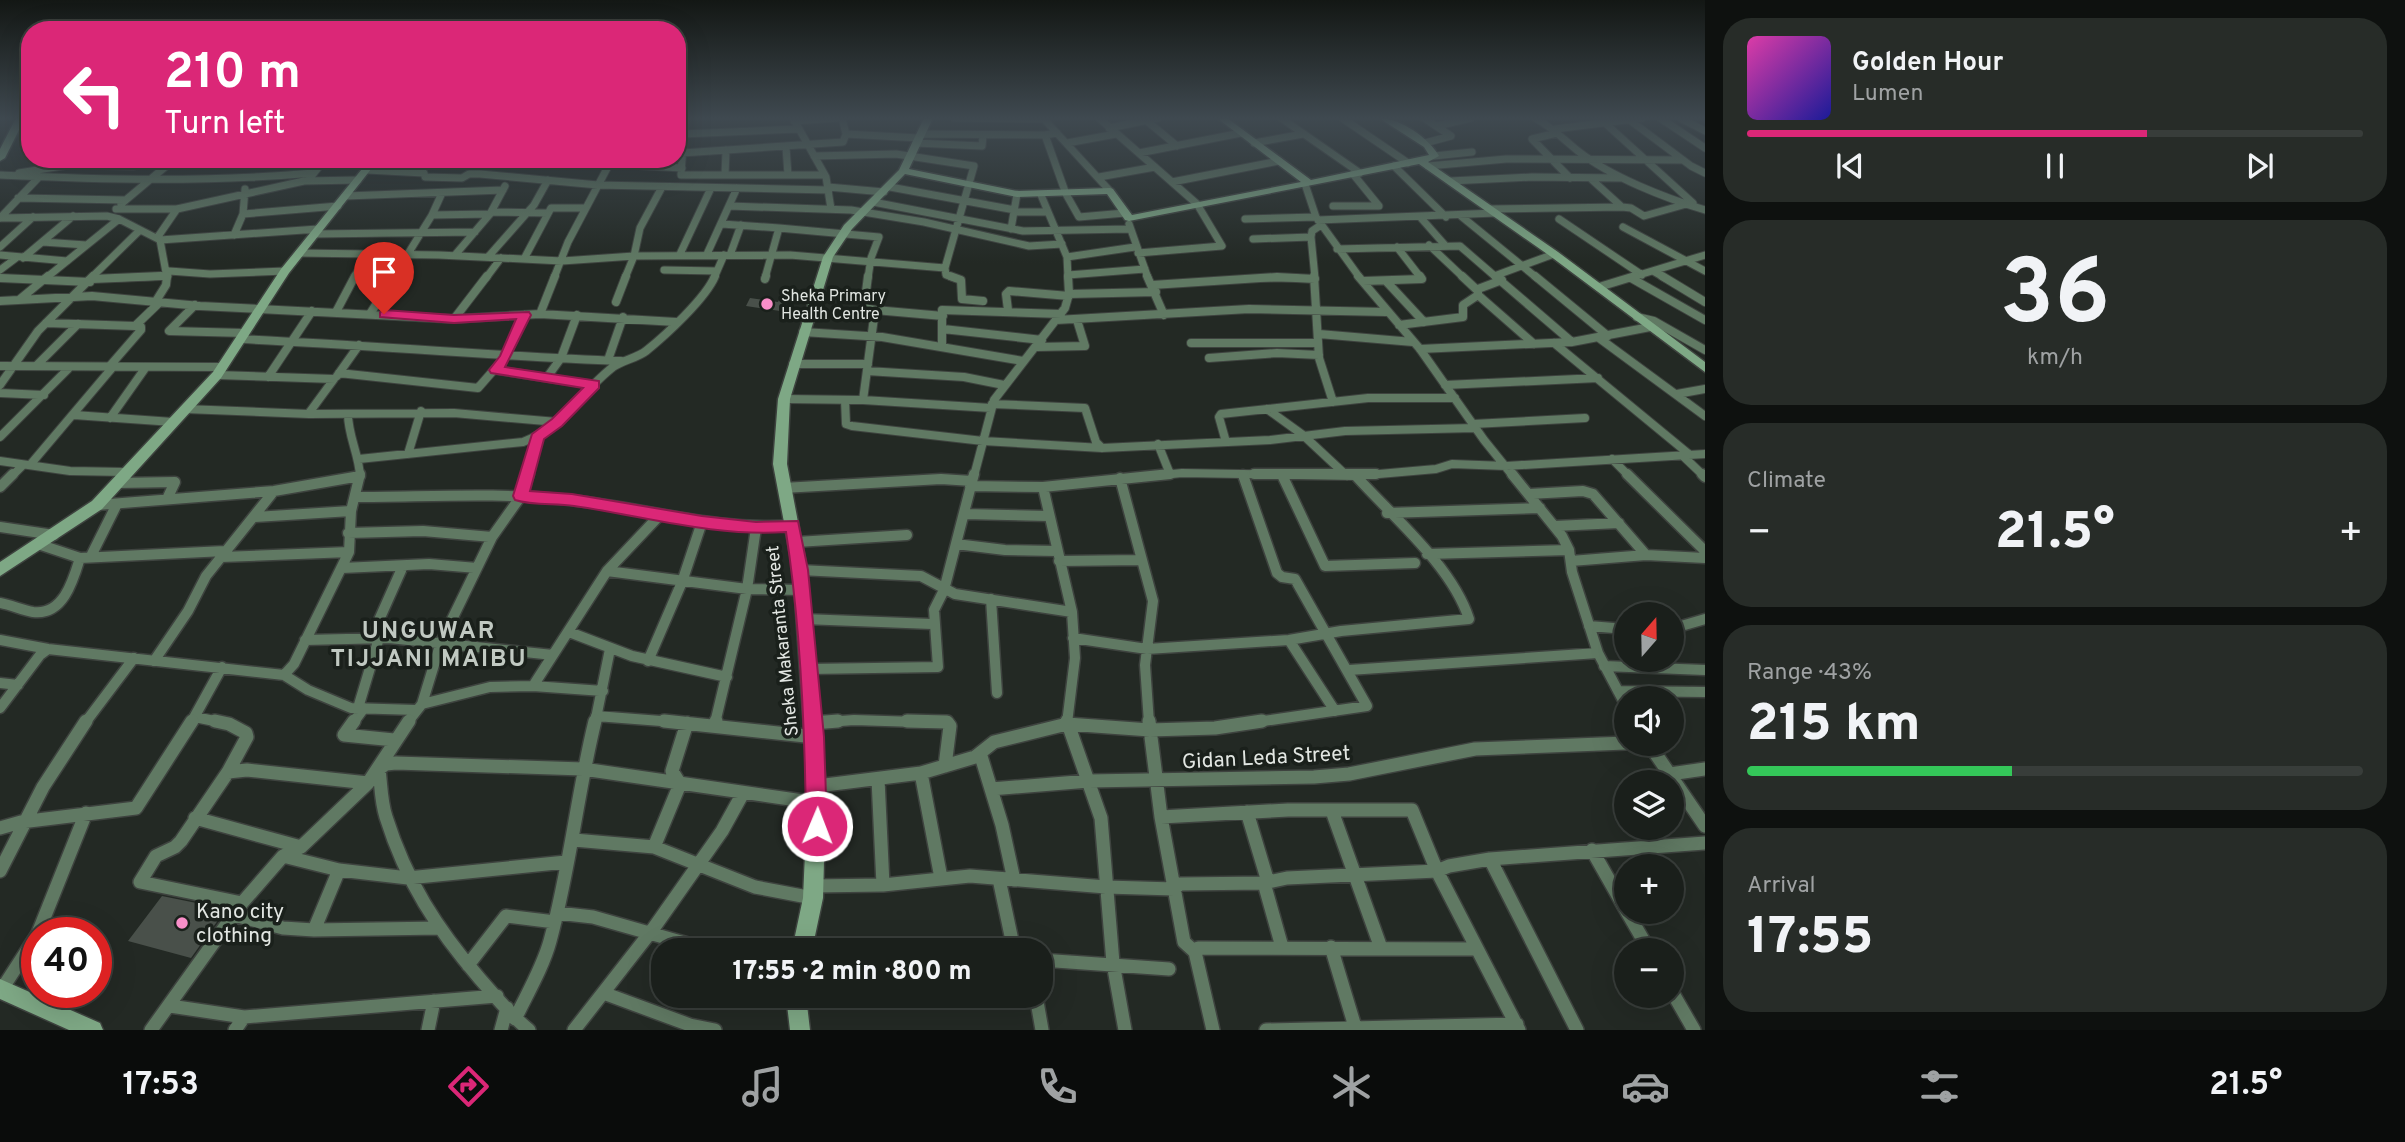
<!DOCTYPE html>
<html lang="en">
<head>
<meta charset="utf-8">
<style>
	body { margin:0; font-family:Overpass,sans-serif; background:#272c28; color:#f1f3f6; height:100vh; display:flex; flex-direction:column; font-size:26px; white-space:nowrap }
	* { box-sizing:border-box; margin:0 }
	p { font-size:23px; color:#9fa2a3 }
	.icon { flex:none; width:38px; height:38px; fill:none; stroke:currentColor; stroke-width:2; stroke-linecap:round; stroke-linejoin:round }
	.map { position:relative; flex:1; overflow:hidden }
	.side { display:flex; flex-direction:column; gap:18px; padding:18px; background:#0e110f; width:700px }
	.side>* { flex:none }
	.hud { position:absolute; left:21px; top:21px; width:665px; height:147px; border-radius:28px; box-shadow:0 7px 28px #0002,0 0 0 2px #383d3a; background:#db2777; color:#fff; overflow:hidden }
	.needle { width:46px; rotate:20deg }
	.fabs { position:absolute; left:1614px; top:602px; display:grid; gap:14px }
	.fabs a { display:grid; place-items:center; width:70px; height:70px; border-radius:50%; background:#1a1f1b; box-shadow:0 7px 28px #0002,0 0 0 2px #383d3a; font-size:35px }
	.speed { position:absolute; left:21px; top:917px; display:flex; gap:14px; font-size:35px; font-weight:700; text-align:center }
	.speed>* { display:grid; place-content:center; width:91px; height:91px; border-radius:50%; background:#1a1f1b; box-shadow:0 7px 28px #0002,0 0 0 2px #383d3a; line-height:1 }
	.speed .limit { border:10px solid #d22; background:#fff; color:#111 }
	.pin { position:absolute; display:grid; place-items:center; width:60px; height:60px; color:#fff; margin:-72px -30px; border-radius:50% 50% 50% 0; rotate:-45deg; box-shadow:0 0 7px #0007 }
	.pin .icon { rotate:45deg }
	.me { position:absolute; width:77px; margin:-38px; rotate:1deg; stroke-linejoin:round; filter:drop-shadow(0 0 5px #0008) }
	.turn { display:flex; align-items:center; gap:24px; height:147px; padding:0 28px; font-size:32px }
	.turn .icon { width:91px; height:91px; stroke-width:2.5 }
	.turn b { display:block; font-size:49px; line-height:60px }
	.big { font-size:52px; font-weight:800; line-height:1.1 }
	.side .widget { flex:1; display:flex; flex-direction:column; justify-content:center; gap:10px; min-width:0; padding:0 24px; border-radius:28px; background:#272c28 }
	.side .dial { align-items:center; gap:0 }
	.dial b { font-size:91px; line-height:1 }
	.song { display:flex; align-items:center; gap:21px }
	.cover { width:84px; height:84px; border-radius:10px; background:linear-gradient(135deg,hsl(320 70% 55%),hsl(240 70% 35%)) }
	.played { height:7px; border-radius:4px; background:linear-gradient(90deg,#db2777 65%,#383d3a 65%) }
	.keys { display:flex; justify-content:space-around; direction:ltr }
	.heat { display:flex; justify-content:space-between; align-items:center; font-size:38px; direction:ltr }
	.charge { height:10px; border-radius:5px; background:linear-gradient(90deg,#34c759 43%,#383d3a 0) }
	.trip { position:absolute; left:651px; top:938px; width:402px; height:70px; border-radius:28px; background:#1a1f1b; box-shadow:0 7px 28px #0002,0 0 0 2px #383d3a; font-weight:800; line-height:70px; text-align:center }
	.dock { display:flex; height:112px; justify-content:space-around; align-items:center; background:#0a0c0b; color:#9fa2a3 }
	.dock .icon { width:49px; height:49px }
	.dock .active { color:#db2777 }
	.dock b { font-size:32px; color:#f1f3f6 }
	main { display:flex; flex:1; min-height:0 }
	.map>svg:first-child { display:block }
	.building { fill:#49504a }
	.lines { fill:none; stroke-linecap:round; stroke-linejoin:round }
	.street-far3-casing { stroke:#3e433f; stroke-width:9 }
	.street-far2-casing { stroke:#3e433f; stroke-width:10 }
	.street-far1-casing { stroke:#3e433f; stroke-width:13 }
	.street-casing { stroke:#3e433f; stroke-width:16 }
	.secondary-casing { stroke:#3e433f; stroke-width:3 }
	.street-far3 { stroke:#607963; stroke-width:7 }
	.street-far2 { stroke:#607963; stroke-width:8 }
	.street-far1 { stroke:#607963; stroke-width:10 }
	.street { stroke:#607963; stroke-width:13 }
	.secondary { fill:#7ea885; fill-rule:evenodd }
	.route { fill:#db2777; stroke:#8e194d; stroke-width:2 }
	.poi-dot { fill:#f98fc9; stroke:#1a201b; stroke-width:2.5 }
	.labels { text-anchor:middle; stroke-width:7; stroke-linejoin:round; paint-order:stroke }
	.far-poi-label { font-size:16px; fill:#e2e6e2; stroke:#1a201b; text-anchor:start }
	.street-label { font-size:18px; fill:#e2e6e2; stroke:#1a201b }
	.near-street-label { font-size:21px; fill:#e2e6e2; stroke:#1a201b }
	.near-poi-label { font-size:21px; fill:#e2e6e2; stroke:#1a201b; text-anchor:start }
	.district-label { font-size:24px; font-weight:bold; letter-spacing:2px; fill:#c1c9c2; stroke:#1a201b }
</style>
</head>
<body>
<main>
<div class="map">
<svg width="1705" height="1030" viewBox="0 0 1705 1030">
	<rect width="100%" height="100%" fill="#232924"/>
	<path class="building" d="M781,296l8,1 -3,10 -4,-1 -2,5 -34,-5 4,-8 28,4z
		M162,896l64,13 -35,49 -63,-17z"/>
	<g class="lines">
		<g class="street-far3-casing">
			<path id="street-far3" d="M793,118l33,59 5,32
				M954,118l90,1
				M1043,118l67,73
				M1099,118l98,86 25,42 -84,7
				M1281,118l79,55
				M1342,118l66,45
				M1424,118l27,18 -26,7
				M1535,118c17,9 28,21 43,33 33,26 87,47 127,59
				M1660,118l45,30
				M1680,118l25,13
				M794,121l43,-3
				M1147,121l30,25
				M1631,121l60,45 14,7
				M1605,123l88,80
				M1437,126l34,-8
				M1109,128l49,-10
				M1555,129l87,-11
				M1057,133l-12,2 21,59 13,23 46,-4
				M1557,133l-25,6 38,39
				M683,134l114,-5
				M846,134l73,4
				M921,134l124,1
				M916,143l66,3 1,-10
				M1067,143l49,-9
				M1254,143l49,-9
				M786,147l2,28
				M682,153l161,-11 3,-8 -4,-16
				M1139,153l102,-20
				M814,156l82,-2 78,12 -29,102 1,7 9,3
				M1434,156l38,-4
				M349,159l25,2
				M450,159l162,3
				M612,164l70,4
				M1394,166l52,51
				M1428,166l78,-7 177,1
				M367,170l57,3 1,4 37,1 7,-4h11l118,11 231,5
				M19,173l49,-8 65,1 45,-7h120
				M681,174l4,-56
				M0,175c105,5 209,7 314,-2
				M681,175h143
				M725,175l1,-25
				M1099,177l56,-10
				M310,178l15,-19
				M1590,178l32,29
				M1450,181l82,-4 89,1
				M1172,182l107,-21
				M1305,184l11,33 44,61
				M662,187l-22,41 -6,28 156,-1 155,13
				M828,187l56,5
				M890,187l125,23
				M1041,195l26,62
				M346,196l157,-6
				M18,198l107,2
				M873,202l150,29 106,-2
				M121,204l50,-42
				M729,206l122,4 73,12 105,24 33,-2
				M1333,206h46l-26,-32
				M116,209h61l127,-28 54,-1
				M1490,209l132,-2 9,1 13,8 46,-13
				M492,212l56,1
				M1015,212h32
				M243,214l95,-8
				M432,215l58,-1
				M1461,216l76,62
				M0,218l107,-2 12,3 41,21 7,38
				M0,218l39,-41
				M1421,218l23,26
				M1245,219l71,-2
				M1559,219l83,56
				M1318,220l178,-7
				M722,224l57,4 -14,50
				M1129,224l19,54
				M1623,227l82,44
				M779,228l100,9 -8,21 -3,20
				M1011,229l6,-35
				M314,234l161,-2
				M234,235l9,-21 2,-25
				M157,238l20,-29
				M1253,239l58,-2
				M160,240l158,-11
				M43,242l43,3
				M1429,245l35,33
				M0,247l33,-30
				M1397,247l24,31
				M1337,249l123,-3 37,32
				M299,253l140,2 123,6 72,-5 -9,22
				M680,254l31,-66
				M707,254l30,-66
				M0,255l67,6
				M455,255l35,-41 15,-28
				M730,255l11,-30
				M488,257l46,-52 14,-25
				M23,258l50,-42
				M524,259l27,-51h33
				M0,270l16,-12
				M664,270l53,1
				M169,271l41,3 75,-3
				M1653,271l12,7
				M1068,275l77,-6
				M1497,275l57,-21
				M46,278l73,-59
				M91,278l49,-48
				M117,278l51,-2
				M354,278l13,-25
				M393,278l39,-63 10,-22
				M486,278l15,-20
				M554,278l14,-36 44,-83
				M714,278l10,-23
				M1068,278l-1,-21 68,-10
				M1261,278h36
				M1315,278l-4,-41 1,-6 9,-6
				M1629,278l76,-23"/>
		</g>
		<g class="street-far2-casing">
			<path id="street-far2" d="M868,276l-4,32 11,2
				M950,276l11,4 1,19 21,2
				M1147,276l17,39
				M1314,276l5,82 14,44
				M1358,276l62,73 64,91 29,36
				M1462,276l15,14
				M1495,276l77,66
				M1535,276l73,60
				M1662,276l43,26
				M0,278l90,4
				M1631,278l74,42
				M92,279l69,-3
				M765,279l1,-3
				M1363,281l59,-2 -2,-3
				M1386,281l38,41
				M1152,285l125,-8 38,2
				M1599,287l36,-11
				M1069,294l87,-2
				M1478,295l56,49
				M20,299l28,-23
				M0,301l92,-5 108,10 254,13 86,-5 136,8
				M156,301l10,-16 1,-9
				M616,302l10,-26
				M195,305l-26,26 76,2
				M1008,310l-2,-16 3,-3 60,5
				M336,312l19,-36
				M370,314l24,-38
				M540,314l15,-38
				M1637,317l17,4 51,29
				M454,319l33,-43
				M1056,320l193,-11 137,3
				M46,323l89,3 25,-24
				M1399,325l64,-8v-12l15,-10v-6l24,-9
				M943,329l99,11
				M803,332l79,5 141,24
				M1319,334l94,8
				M1599,338l106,78
				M241,339c127,6 253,17 380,22
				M1191,343h127
				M1554,343l136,112
				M942,346v-36l119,4
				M1037,347l48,-1 -8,-26
				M1420,349l152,-7 78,-15
				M1209,358l68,-5 42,2
				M608,360l15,-43
				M793,364h75
				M0,366l223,1
				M36,366l42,-42
				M108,368l33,-38v-3l-6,-1
				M496,370l98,15
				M867,371l97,6 40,8
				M339,373l139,15 28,-32 19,-41
				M217,375l117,4 -25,34
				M337,376l22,-31
				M548,376l13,-18 16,-43
				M268,377l44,-66
				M0,385l38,-54 55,-55
				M1445,385l153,-7
				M0,393l44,2
				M1677,394l28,-5
				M784,399l79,1 128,8
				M845,400l1,24 6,2 131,15 119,7 168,-8 75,-9 130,-3
				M863,400l12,-90 68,6
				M992,404l93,4 11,34 6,6
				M185,409l124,5 145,-1 103,9
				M1267,409l36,26 44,41
				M348,414c0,22 11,40 12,62
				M74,415l99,7
				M110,418l36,-51
				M1473,424l112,-6
				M0,437l70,-70
				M1226,442l-7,-25 2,-3 147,-16h87
				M1158,444l12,30
				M408,454l13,-43
				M1683,456l21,20
				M359,459l164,-17c38,-14 59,-51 90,-75 10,-7 24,-9 33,-16 20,-16 60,-53 69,-75
				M1612,459l17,17
				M0,461l70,10 56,1
				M30,465l82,-97
				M12,476l11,-11
				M528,476l9,-39
				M974,476l20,-76 71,-92 4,-14 -1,-18
				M1152,476l30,-3 173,3
				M1356,476l80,-7 16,-5 54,2 199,-12"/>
		</g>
		<g class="street-far1-casing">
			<path id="street-far1" d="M1254,474h122
				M1512,474l50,62 7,14 3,22 26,81 28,53
				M1627,474l78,77
				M1702,474l3,3
				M1243,475l34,98 5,4 13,2 72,127 -117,17
				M1283,477l42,89 90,-3
				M1120,478l33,123 -8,64 4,58
				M117,483l58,-1 -8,17
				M970,486l73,1 127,-13
				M0,487l13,-13
				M1043,487l29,125 3,46 -8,65
				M783,488l158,-9 31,2
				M1529,494l54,-3 10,3 53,61
				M355,497c71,0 144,-5 215,3 76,8 146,31 223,25
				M97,505l177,-14 86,-15
				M1387,513l153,-5
				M965,514l83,2
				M255,517l96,-6
				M1555,526l64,-3
				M0,527l54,8
				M348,533l75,-2 69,6
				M797,542l110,-7
				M956,544l49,6 52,1
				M41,545l39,13 145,-7
				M1427,554l142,-4
				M91,556l26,-52
				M221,557l128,-5
				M1059,561l83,-1
				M1571,561l75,-6 59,3
				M342,568l87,-4 48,4
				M800,570l121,6 34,18 117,18
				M607,571l140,18 54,1
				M991,599l6,94
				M0,603c11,2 22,7 33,9 30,4 40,-31 47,-54
				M804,619l128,5
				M1589,626l37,3
				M1671,629l34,-10
				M569,632l63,24 95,21
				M371,638l32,-72
				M1073,638l74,11 142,-9 52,-9 128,-12c-17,-53 -76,-102 -113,-143
				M0,640l48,9 236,26 10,-11 55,-112 2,-41 9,-37
				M305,640l84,-2 164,17
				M1289,640l46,71
				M154,661l34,-50 18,-35 68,-85
				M648,661l34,-79 20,-60
				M1604,666l101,4
				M809,669l129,-2 -4,-57 10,-20 30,-116
				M1349,670l249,-17
				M284,675l24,15 43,18 65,2
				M0,683l18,2
				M533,686l74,-115 52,-55
				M1618,691l87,1
				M422,704l19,-62 51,-105 29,-41 8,-22
				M0,708l40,-53 8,-6
				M358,708l21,-70
				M596,716l91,7
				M195,717l29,6
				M85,723l49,-65
				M191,723l31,-56
				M353,723l11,-15
				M407,723l15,-19 68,-17 43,-1 70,5
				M595,723l15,-74
				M715,723l32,-134 9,-61
				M814,723l40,-3 94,3"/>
		</g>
		<g class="street-casing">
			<path id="street" d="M215,721l14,3 17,9 1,4 -19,35 -47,69 -6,6 -19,9 -16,26 102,21
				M354,721l-10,14 50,5
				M664,721l151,16
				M907,721l40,1 3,4 -5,40
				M1067,721l34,97 12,145 12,67
				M1149,721l12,96 23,125 11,10
				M813,723l25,-2
				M715,725l1,-4
				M1649,744l56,82
				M980,753l22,72 12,55
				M228,772l19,-2 121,13
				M921,773l20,105
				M1670,774l35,-5
				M878,779l5,106
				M817,786l104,-13 54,-16 19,-15 73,-18 83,6 65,-2 47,-7
				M991,789l98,-8 225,-4 35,-3 126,-25 151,-6
				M1332,811l49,137
				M1247,812l21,70
				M1161,817l127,-7h124l25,61 82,159
				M195,818l106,29
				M0,828l21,-6 115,-14 56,-87
				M574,840l80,7 101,40 58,11
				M654,847l26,-63 -8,-13 15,-48
				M1592,850l34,60
				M283,856l56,14 69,8 158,-16
				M1490,859l87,171
				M0,871l43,-84 43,-66
				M999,879l15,71
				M1264,883l18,64
				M813,886l70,-1 87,-9 136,11 68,2 6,-5 84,-1 23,-5 150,-7 12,-5 41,-7 215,-16
				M1627,912l22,38
				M557,913l36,4 116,33
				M234,915l49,13 31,2 126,-2
				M314,930l25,-60
				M38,933l48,-120
				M1331,947l25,83
				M1041,960l128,9
				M468,965l38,-49 49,6
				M2,989l35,-54
				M1671,990l23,40
				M606,994l84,31 25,5
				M1036,996l6,34
				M170,1006l74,11 253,-21
				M515,1019c12,-25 28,-52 35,-78 20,-72 27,-147 45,-220
				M151,1030l91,-127 41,-47 18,-9 67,-64 41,-62
				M235,1030l9,-13
				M428,1030l6,-29
				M501,1030l6,-22
				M529,1030c-19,-15 -33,-33 -49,-51 -43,-50 -74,-98 -94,-162 -5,-15 -5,-32 -7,-48l7,-5 10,-1 187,6 234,34
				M574,1030l79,-101 69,-98 21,-38
				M1213,1030l-18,-78 3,-4 278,1
				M1266,1030l251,-6"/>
		</g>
		<g class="secondary-casing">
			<path id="secondary" d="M16,118h9l-20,40 -5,3v-12z
				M924,118h9l-24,51 108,22 93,-3 3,1 19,26 169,-33 -84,-64h10l84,62 118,-25 -5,-8 -45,-29c21,0 50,20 60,38l-11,6 130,90 147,110v10l-155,-116 -131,-92 -290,57 -4,-1 -18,-26 -90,3 -112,-23 -53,55 -19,28 -43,142 -3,65 20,106 19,216 -3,112 -11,52h-20l11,-52 5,-112 -15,-216 -20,-106 5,-65 45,-142 21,-32 55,-55z
				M370,159h9l-90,114 -68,105 -119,131 -102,67v-14l92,-61 121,-129 68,-103z
				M0,979l100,44 3,7h-34l-69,-31z
				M786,996h20l4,34h-20z"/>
		</g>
		<use href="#street-far3" class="street-far3"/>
		<use href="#street-far2" class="street-far2"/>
		<use href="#street-far1" class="street-far1"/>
		<use href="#street" class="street"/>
		<use href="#secondary" class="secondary"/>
	</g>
	<linearGradient id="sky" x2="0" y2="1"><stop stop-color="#131714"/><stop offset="0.45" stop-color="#3f4950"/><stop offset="1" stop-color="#3f4950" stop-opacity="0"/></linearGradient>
	<rect width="1705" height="263" fill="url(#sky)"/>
	<path class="route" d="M384,310l70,5 75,-3 2,3 -26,52 94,14v7l-37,38 -18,13 -14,52 42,3 130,22 54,6 42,-1 10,49 16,167 3,89 -3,7 -7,3 -8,-3 -3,-7c-1,-98 -5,-197 -20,-294 -72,5 -142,-16 -212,-26 -19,-3 -40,0 -59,-6l-2,-4 19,-62 20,-15 31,-31 -92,-15 -2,-3 11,-14 16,-37 -62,4 -74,-6v-5z"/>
	<g class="poi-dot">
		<circle cx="767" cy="304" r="7"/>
		<circle cx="182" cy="923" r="7"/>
	</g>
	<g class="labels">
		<g class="far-poi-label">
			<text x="781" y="301">Sheka Primary<tspan x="781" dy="18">Health Centre</tspan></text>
		</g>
		<g class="street-label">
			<text transform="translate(782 641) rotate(-96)" y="6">Sheka Makaranta Street</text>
		</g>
		<g class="near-street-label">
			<text transform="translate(1266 757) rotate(-3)" y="7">Gidan Leda Street</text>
		</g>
		<g class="near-poi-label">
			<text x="196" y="918">Kano city<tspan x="196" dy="24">clothing</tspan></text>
		</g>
		<g class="district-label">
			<text x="429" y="638">UNGUWAR<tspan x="429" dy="28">TIJJANI MAIBU</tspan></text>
		</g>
	</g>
</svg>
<div class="fabs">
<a><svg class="needle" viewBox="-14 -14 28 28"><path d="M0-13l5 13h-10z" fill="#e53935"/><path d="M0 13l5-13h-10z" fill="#9fa2a3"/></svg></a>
<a><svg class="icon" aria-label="sound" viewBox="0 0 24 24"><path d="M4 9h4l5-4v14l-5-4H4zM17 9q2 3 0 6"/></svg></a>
<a><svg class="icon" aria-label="layers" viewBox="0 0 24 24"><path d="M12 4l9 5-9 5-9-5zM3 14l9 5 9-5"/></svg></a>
<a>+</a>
<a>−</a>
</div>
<div class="speed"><div class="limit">40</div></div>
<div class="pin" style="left:384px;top:314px;background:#d93025"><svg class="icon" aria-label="arrive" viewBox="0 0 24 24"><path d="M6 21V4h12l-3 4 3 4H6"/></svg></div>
<svg class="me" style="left:817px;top:826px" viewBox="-20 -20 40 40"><circle r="17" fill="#db2777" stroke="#fff" stroke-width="3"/><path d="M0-11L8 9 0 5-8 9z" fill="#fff"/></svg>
<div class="trip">17:55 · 2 min · 800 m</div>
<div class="hud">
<div class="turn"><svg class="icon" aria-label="left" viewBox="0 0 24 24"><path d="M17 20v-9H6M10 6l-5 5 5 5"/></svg><div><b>210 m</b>Turn left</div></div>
</div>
</div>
<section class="side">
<div class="widget">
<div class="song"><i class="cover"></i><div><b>Golden Hour</b><p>Lumen</p></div></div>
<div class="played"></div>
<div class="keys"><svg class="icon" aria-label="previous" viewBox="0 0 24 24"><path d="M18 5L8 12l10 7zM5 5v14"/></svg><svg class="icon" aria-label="pause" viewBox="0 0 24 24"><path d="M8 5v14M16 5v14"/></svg><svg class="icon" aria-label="next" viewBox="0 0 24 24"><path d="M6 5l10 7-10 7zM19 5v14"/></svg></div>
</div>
<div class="widget dial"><b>36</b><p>km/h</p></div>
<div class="widget"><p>Climate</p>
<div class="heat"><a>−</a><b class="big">21.5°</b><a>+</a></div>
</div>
<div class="widget"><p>Range · 43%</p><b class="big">215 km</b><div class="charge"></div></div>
<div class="widget"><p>Arrival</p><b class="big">17:55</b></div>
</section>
</main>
<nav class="dock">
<b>17:53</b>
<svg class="icon active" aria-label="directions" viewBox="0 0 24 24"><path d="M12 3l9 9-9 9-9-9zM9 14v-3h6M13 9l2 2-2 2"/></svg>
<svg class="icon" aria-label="music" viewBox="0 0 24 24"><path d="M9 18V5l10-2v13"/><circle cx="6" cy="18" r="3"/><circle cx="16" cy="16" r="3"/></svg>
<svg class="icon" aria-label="phone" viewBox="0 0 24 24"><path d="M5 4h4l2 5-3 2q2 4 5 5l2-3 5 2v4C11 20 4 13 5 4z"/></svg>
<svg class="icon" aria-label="climate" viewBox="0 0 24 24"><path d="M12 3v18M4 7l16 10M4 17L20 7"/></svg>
<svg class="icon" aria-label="car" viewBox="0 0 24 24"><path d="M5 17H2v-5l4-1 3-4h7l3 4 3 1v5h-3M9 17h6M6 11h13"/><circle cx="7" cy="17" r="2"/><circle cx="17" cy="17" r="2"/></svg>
<svg class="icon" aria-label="filters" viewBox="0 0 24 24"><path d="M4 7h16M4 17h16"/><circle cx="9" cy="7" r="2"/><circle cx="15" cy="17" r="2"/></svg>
<b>21.5°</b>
</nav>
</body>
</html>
